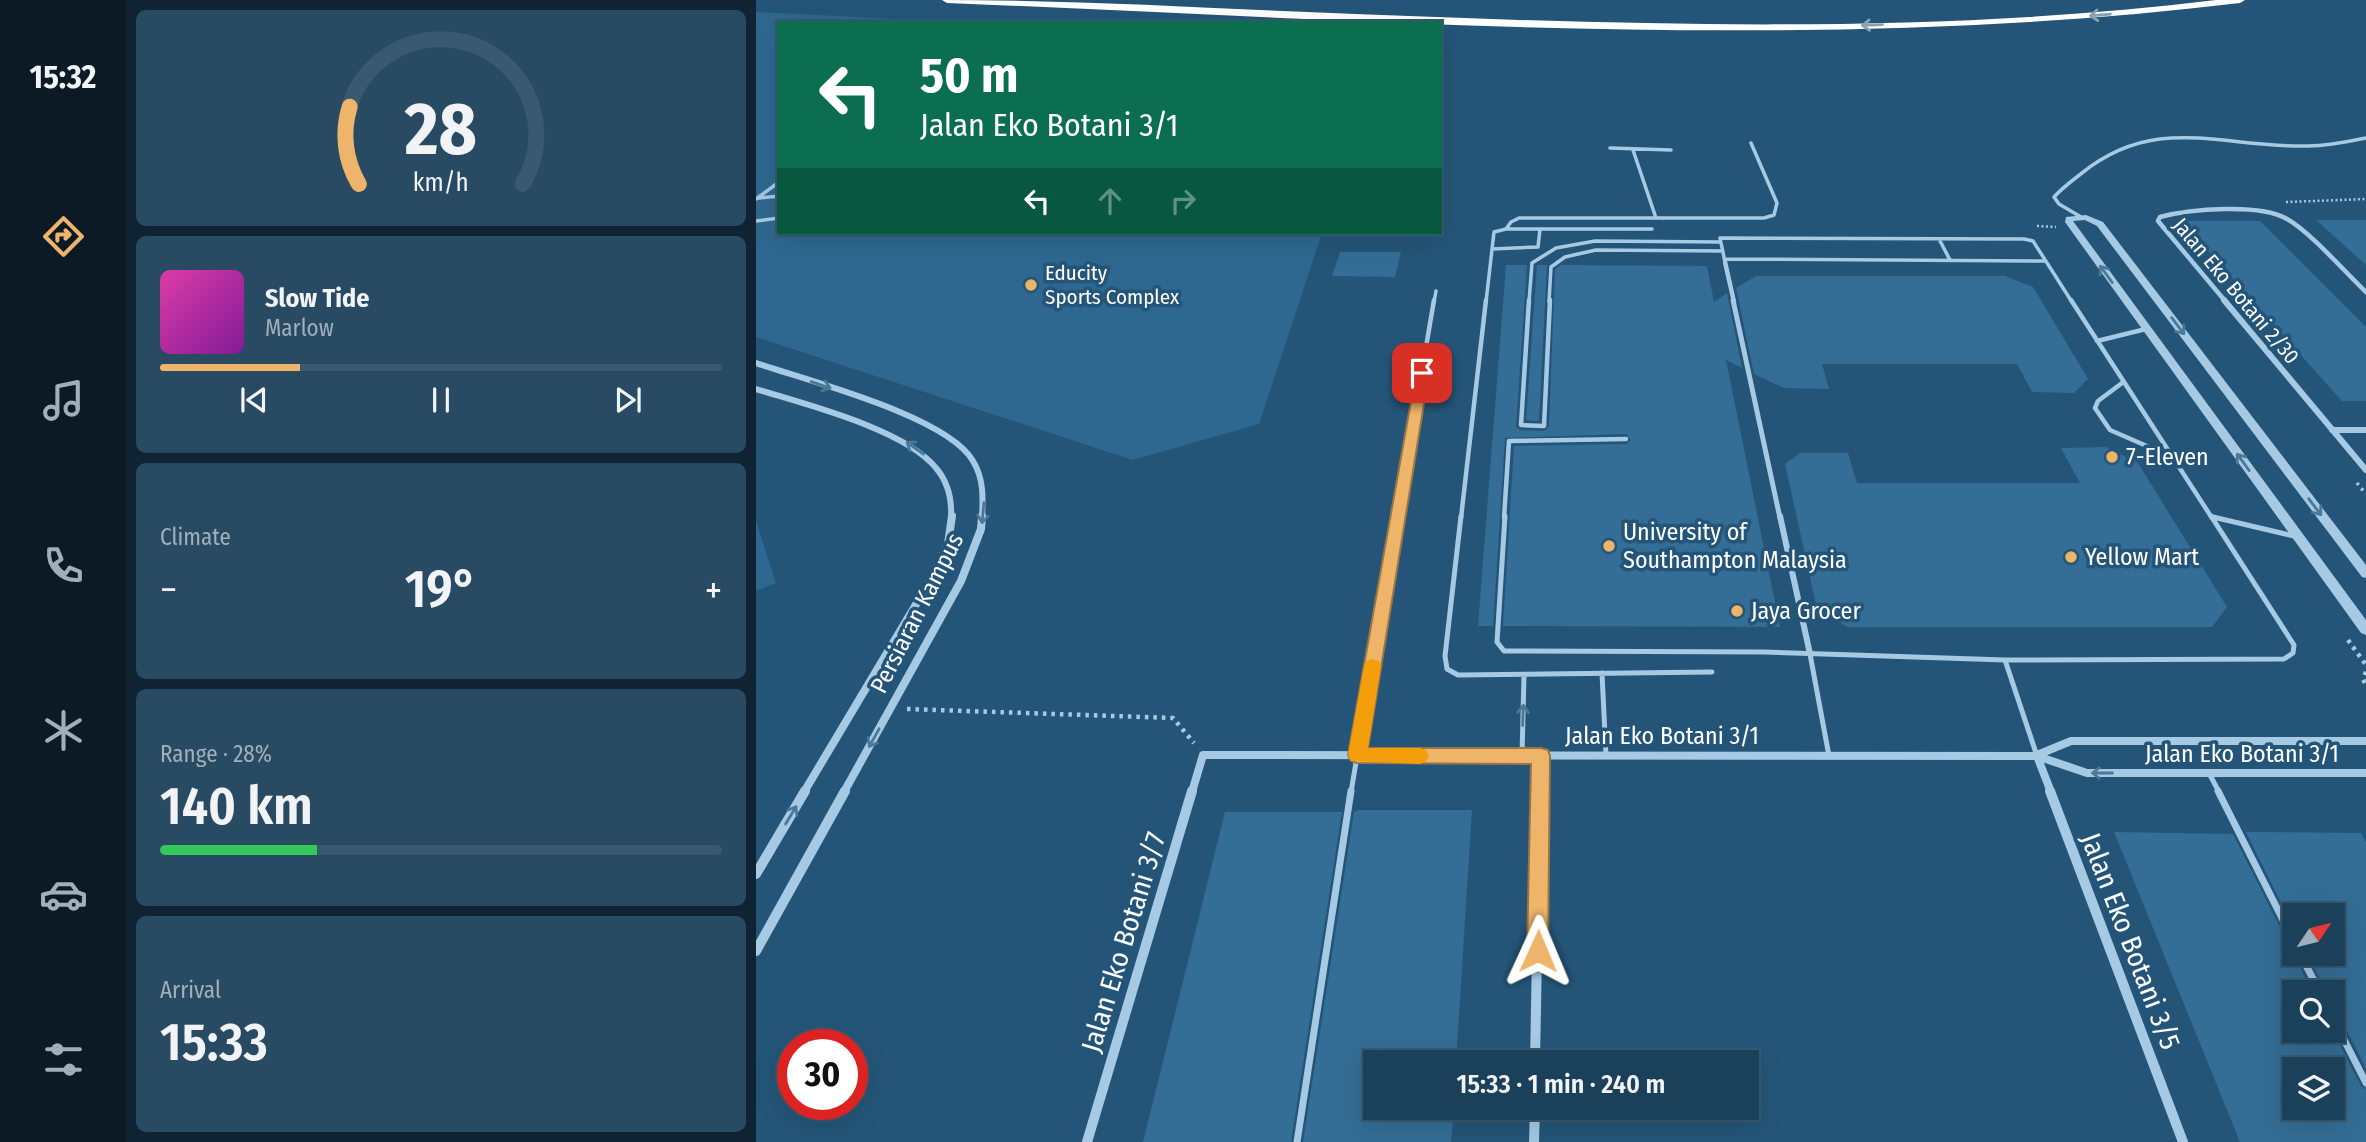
<!DOCTYPE html>
<html lang="en">
<head>
<meta charset="utf-8">
<style>
	body { margin:0; font-family:"Fira Sans Condensed",sans-serif; background:#284b63; color:#f1f3f6; height:100vh; display:flex; flex-direction:column; font-size:26px; white-space:nowrap }
	* { box-sizing:border-box; margin:0 }
	p { font-size:23px; color:#a0afbb }
	.icon { flex:none; width:38px; height:38px; fill:none; stroke:currentColor; stroke-width:2; stroke-linecap:round; stroke-linejoin:round }
	.map { position:relative; flex:1; overflow:hidden }
	.details { display:flex; flex-direction:column; gap:10px; padding:10px; background:#0f2332; width:630px }
	.details>* { flex:none }
	.hud { position:absolute; left:21px; top:21px; width:665px; height:214px; border-radius:0px; box-shadow:0 7px 28px #0002,0 0 0 2px #395970; background:#0b6e4f; color:#fff; overflow:hidden }
	.needle { width:46px; rotate:55deg }
	.buttons { position:absolute; left:1526px; top:903px; display:grid; gap:14px }
	.buttons a { display:grid; place-items:center; width:63px; height:63px; border-radius:0px; background:#1b405a; box-shadow:0 7px 28px #0002,0 0 0 2px #395970; font-size:35px }
	.speed { position:absolute; left:21px; top:1029px; display:flex; gap:14px; font-size:35px; font-weight:700; text-align:center }
	.speed>* { display:grid; place-content:center; width:91px; height:91px; border-radius:50%; background:#1b405a; box-shadow:0 7px 28px #0002,0 0 0 2px #395970; line-height:1 }
	.speed .limit { border:10px solid #d22; background:#fff; color:#111 }
	.pin { position:absolute; display:grid; place-items:center; width:60px; height:60px; color:#fff; margin:-30px; border-radius:14px; box-shadow:0 4px 10px #0006 }
	.me { position:absolute; width:77px; margin:-38px; rotate:1deg; stroke-linejoin:round; filter:drop-shadow(0 0 5px #0008) }
	.turn { display:flex; align-items:center; gap:24px; height:147px; padding:0 28px; font-size:32px }
	.turn .icon { width:91px; height:91px; stroke-width:2.5 }
	.turn b { display:block; font-size:49px; line-height:60px }
	.lanes { display:flex; align-items:center; height:66px; padding:0 28px; background:#0003; justify-content:center; gap:35px; direction:ltr }
	.lanes .off { opacity:.35 }
	.big { font-size:52px; font-weight:600; line-height:1.1 }
	.details .widget { flex:1; display:flex; flex-direction:column; justify-content:center; gap:10px; min-width:0; padding:0 24px; border-radius:10px; background:#284b63 }
	.details .dial { align-items:center; gap:0 }
	.dial svg { height:182px; overflow:visible; fill:none; stroke:#395970; stroke-width:7; stroke-linecap:round; text-anchor:middle }
	.dial text { fill:#f1f3f6; stroke:none }
	.song { display:flex; align-items:center; gap:21px }
	.cover { width:84px; height:84px; border-radius:10px; background:linear-gradient(135deg,hsl(320 70% 55%),hsl(290 70% 35%)) }
	.played { height:7px; border-radius:4px; background:linear-gradient(90deg,#eeb56a 25%,#395970 25%) }
	.keys { display:flex; justify-content:space-around; direction:ltr }
	.heat { display:flex; justify-content:space-between; align-items:center; font-size:38px; direction:ltr }
	.charge { height:10px; border-radius:5px; background:linear-gradient(90deg,#34c759 28%,#395970 0) }
	.trip { position:absolute; left:607px; top:1050px; width:396px; height:70px; border-radius:0px; background:#1b405a; box-shadow:0 7px 28px #0002,0 0 0 2px #395970; font-weight:600; line-height:70px; text-align:center }
	main { display:flex; flex:1; min-height:0 }
	.dock { display:flex; flex-direction:column; width:126px; justify-content:space-around; align-items:center; background:#0b1a24; color:#a0afbb }
	.dock .icon { width:49px; height:49px }
	.dock .selected { color:#eeb56a }
	.dock b { font-size:32px; color:#f1f3f6 }
	.map>svg:first-child { display:block }
	.green { fill:#2e6890 }
	.building { fill:#346d95; fill-rule:evenodd }
	.lines { fill:none; stroke-linecap:round; stroke-linejoin:round }
	.path-far2 { stroke:#a6cae4; stroke-width:2.5; stroke-dasharray:2 2.5; stroke-linecap:butt }
	.path-far1 { stroke:#a6cae4; stroke-width:3.5; stroke-dasharray:2.5 4.5; stroke-linecap:butt }
	.path { stroke:#a6cae4; stroke-width:4.5; stroke-dasharray:3.5 5; stroke-linecap:butt }
	.service-far3 { stroke:#a6cae4; stroke-width:3.5 }
	.service-far2 { stroke:#a6cae4; stroke-width:4.5 }
	.service-far1 { stroke:#a6cae4; stroke-width:5 }
	.service { stroke:#a6cae4; stroke-width:7 }
	.pedestrian-far2 { stroke:#a6cae4; stroke-width:4.5 }
	.pedestrian-far1 { stroke:#a6cae4; stroke-width:5 }
	.pedestrian { stroke:#a6cae4; stroke-width:6 }
	.minor-far3 { stroke:#a6cae4; stroke-width:4.5 }
	.minor-far2 { stroke:#a6cae4; stroke-width:6 }
	.minor-far1 { stroke:#a6cae4; stroke-width:8 }
	.minor { stroke:#a6cae4; stroke-width:10 }
	.tertiary { fill:#a6cae4; fill-rule:evenodd }
	.motorway { fill:#fff; fill-rule:evenodd }
	.oneway { stroke:#87a2b5 }
	.oneway2 { stroke:#4b7898 }
	.route { fill:#eeb56a; stroke:#9b7645; stroke-width:2 }
	.slow { fill:#f59e0b }
	.poi-dot { fill:#eeb56a; stroke:#245578; stroke-width:2.5 }
	.labels { text-anchor:middle; stroke-width:7; stroke-linejoin:round; paint-order:stroke }
	.far-poi-label { font-size:21px; fill:#fff; stroke:#245578; text-anchor:start }
	.far-street-label { font-size:21px; fill:#fff; stroke:#245578 }
	.poi-label { font-size:24px; fill:#fff; stroke:#245578; text-anchor:start }
	.street-label { font-size:24px; fill:#fff; stroke:#245578 }
	.near-street-label { font-size:28px; fill:#fff; stroke:#245578 }
</style>
</head>
<body>
<main>
<nav class="dock">
<b>15:32</b>
<svg class="icon selected" aria-label="directions" viewBox="0 0 24 24"><path d="M12 3l9 9-9 9-9-9zM9 14v-3h6M13 9l2 2-2 2"/></svg>
<svg class="icon" aria-label="music" viewBox="0 0 24 24"><path d="M9 18V5l10-2v13"/><circle cx="6" cy="18" r="3"/><circle cx="16" cy="16" r="3"/></svg>
<svg class="icon" aria-label="phone" viewBox="0 0 24 24"><path d="M5 4h4l2 5-3 2q2 4 5 5l2-3 5 2v4C11 20 4 13 5 4z"/></svg>
<svg class="icon" aria-label="climate" viewBox="0 0 24 24"><path d="M12 3v18M4 7l16 10M4 17L20 7"/></svg>
<svg class="icon" aria-label="car" viewBox="0 0 24 24"><path d="M5 17H2v-5l4-1 3-4h7l3 4 3 1v5h-3M9 17h6M6 11h13"/><circle cx="7" cy="17" r="2"/><circle cx="17" cy="17" r="2"/></svg>
<svg class="icon" aria-label="filters" viewBox="0 0 24 24"><path d="M4 7h16M4 17h16"/><circle cx="9" cy="7" r="2"/><circle cx="15" cy="17" r="2"/></svg>
</nav>
<section class="details">
<div class="widget dial"><svg viewBox="0 0 100 80">
<path d="M14 69A42 42 0 1 1 86 69"/>
<path d="M14 69A42 42 0 0 1 10 35" stroke="#eeb56a"/>
<text x="50" y="56" font-size="32" font-weight="700">28</text>
<text x="50" y="72" font-size="11">km/h</text>
</svg></div>
<div class="widget">
<div class="song"><i class="cover"></i><div><b>Slow Tide</b><p>Marlow</p></div></div>
<div class="played"></div>
<div class="keys"><svg class="icon" aria-label="previous" viewBox="0 0 24 24"><path d="M18 5L8 12l10 7zM5 5v14"/></svg><svg class="icon" aria-label="pause" viewBox="0 0 24 24"><path d="M8 5v14M16 5v14"/></svg><svg class="icon" aria-label="next" viewBox="0 0 24 24"><path d="M6 5l10 7-10 7zM19 5v14"/></svg></div>
</div>
<div class="widget"><p>Climate</p>
<div class="heat"><a>−</a><b class="big">19°</b><a>+</a></div>
</div>
<div class="widget"><p>Range · 28%</p><b class="big">140 km</b><div class="charge"></div></div>
<div class="widget"><p>Arrival</p><b class="big">15:33</b></div>
</section>
<div class="map">
<svg width="1610" height="1142" viewBox="0 0 1610 1142">
	<rect width="100%" height="100%" fill="#245578"/>
	<path class="green" d="M0,12l221,11h-198v210h543l-63,191 -126,36 -377,-123z
		M0,521l20,62 -20,8z"/>
	<path class="building" d="M1560,220h50v45z
		M1425,221h79l106,106v74h-24z
		M584,252h61l-6,25 -63,-1z
		M750,265h21l-11,162 4,3 24,1 5,-5 6,-157 6,-4 146,1 7,36 13,-9 15,75 -16,-8 54,267 -277,-1 11,-180 112,-2 5,-4 -5,-6 -121,4 -12,188h-15z
		M781,265h10l-8,156 -13,-1z
		M1000,276h249l28,11 55,92 -14,14 -42,-1 -15,-28h-195l7,25 -45,-1 -30,-14 -18,-86z
		M1350,447l32,16 89,144 -15,20h-364l-31,-18 -32,-145 15,-11h48l9,30h223l-19,-35z
		M603,810h113l-16,252h-80v46h78l-3,34h-148l51,-330z
		M469,812h117l-51,330h-148z
		M1358,832l119,2 56,111 5,3 1,9 18,35h-19v39h39l28,55 5,3v53h-126zM1538,1069h39v39h-39z
		M1490,832l115,1 5,9v227l-33,-67v-10h-7l-19,-38h26v-39h-39v14z"/>
	<g class="lines">
		<path class="path-far2" d="M1530,202l80,-3
			M1281,226l19,1"/>
		<path class="path-far1" d="M1601,483l9,11"/>
		<path class="path" d="M1592,640l18,25
			M1610,672l-3,7 3,6
			M151,709l266,9 21,25"/>
		<path class="service-far3" d="M854,148l61,2
			M877,150l23,68
			M3,198l20,-2
			M0,199l23,-17
			M1325,217l-22,-13 -5,-7c8,-9 19,-17 28,-24 75,-60 141,-25 226,-27 20,0 39,-4 58,-8
			M0,221l23,-3
			M750,229l5,-7 8,-4h245l10,-3 3,-12 -26,-60
			M1183,239l11,21
			M736,249l46,-2 2,-18
			M969,259l320,2
			M969,262l-5,-24 304,1 9,2 39,61
			M678,302l2,-11
			M730,302l8,-70 12,-3h146
			M773,302l3,-39 24,-15 39,-7 126,1
			M793,302l2,-35 14,-10 31,-7 127,1"/>
		<path class="service-far2" d="M773,300l-8,125 23,1 6,-126
			M1315,300l141,218
			M1341,341l49,-12
			M1366,383l-24,18 -3,7 15,22 62,27
			M1457,517l3,1
			M641,518l37,-218
			M705,518l25,-218
			M748,518l5,-77 117,-2"/>
		<path class="service-far1" d="M705,516l-16,140 2,13 11,6 254,-3
			M749,516l-8,126 7,9 260,1 241,8 279,-1 9,-6 1,-8 -83,-129
			M1457,517l81,19
			M1054,654l19,102
			M1249,660l32,96
			M846,673l4,83
			M766,756l2,-81
			M1453,773l10,19
			M595,792l47,-276"/>
		<path class="service" d="M1462,791l76,151
			M1544,954l20,38
			M1577,1018l33,65
			M541,1142l54,-351"/>
		<path class="pedestrian-far2" d="M969,262l9,40"/>
		<path class="pedestrian-far1" d="M977,300l47,218"/>
		<path class="pedestrian" d="M1024,516l30,138"/>
		<path class="minor-far3" d="M1470,302l-68,-81 2,-4c30,-8 100,-14 127,2 23,13 58,53 79,73"/>
		<path class="minor-far2" d="M1468,300l142,170
			M0,363c52,18 191,53 217,98 11,18 10,37 9,57
			M0,389c48,15 149,40 180,79 12,14 16,32 15,50
			M1576,430h34"/>
		<path class="minor-far1" d="M1281,755l34,-14h295
			M1281,756l14,36
			M48,792l126,-211 18,-37 4,-28
			M88,792l117,-211 20,-52 1,-13
			M436,792l11,-37 834,1 50,17h279
			M784,792l1,-36"/>
		<path class="minor" d="M1294,791l133,351
			M0,874l49,-83
			M0,951l89,-160
			M779,1062l5,-271
			M331,1142l105,-351
			M778,1142l1,-34"/>
		<path class="tertiary" d="M1330,215l17,7 263,343v13l-4,-1 -265,-351 -12,-6 -12,1 293,399v15l-5,-2 -296,-411 1,-5z"/>
		<path class="motorway" d="M186,0c122,0 244,7 365,12 303,12 608,25 909,-12h29l-5,3c-429,52 -863,17 -1293,0z"/>
	</g>
	<defs><path id="oneway-shaft" d="M-6 0H5M1.5-3L5.5 0L1.5 3" fill="none" stroke-width="1.6" stroke-linecap="round" stroke-linejoin="round" transform="scale(1.75)"/></defs>
	<g class="oneway">
		<use href="#oneway-shaft" transform="translate(1344 15) rotate(175)"/>
		<use href="#oneway-shaft" transform="translate(1116 25) rotate(178)"/>
	</g>
	<g class="oneway2">
		<use href="#oneway-shaft" transform="translate(1350 274) rotate(-126)"/>
		<use href="#oneway-shaft" transform="translate(1422 326) rotate(53)"/>
		<use href="#oneway-shaft" transform="translate(65 385) rotate(19)"/>
		<use href="#oneway-shaft" transform="translate(159 448) rotate(-145)"/>
		<use href="#oneway-shaft" transform="translate(1487 462) rotate(-126)"/>
		<use href="#oneway-shaft" transform="translate(1559 507) rotate(53)"/>
		<use href="#oneway-shaft" transform="translate(227 513) rotate(95)"/>
		<use href="#oneway-shaft" transform="translate(767 715) rotate(-88)"/>
		<use href="#oneway-shaft" transform="translate(118 738) rotate(119)"/>
		<use href="#oneway-shaft" transform="translate(1346 773) rotate(180)"/>
		<use href="#oneway-shaft" transform="translate(35 815) rotate(-59)"/>
	</g>
	<path class="route" d="M666,369l7,4 -61,375h173l7,2 2,6 -2,195 -3,7 -7,3 -8,-3 -3,-7 4,-187 -174,-1 -6,-2 -3,-6 68,-382z"/>
	<path class="slow" d="M616,659l7,2 2,5 -13,82h52l6,2 3,6 -3,5 -6,3 -69,-3 -3,-6 16,-89 2,-5z"/>
	<g class="poi-dot">
		<circle cx="275" cy="285" r="7"/>
		<circle cx="1356" cy="457" r="7"/>
		<circle cx="853" cy="546" r="7"/>
		<circle cx="1315" cy="557" r="7"/>
		<circle cx="981" cy="611" r="7"/>
	</g>
	<g class="labels">
		<g class="far-poi-label">
			<text x="289" y="280">Educity<tspan x="289" dy="24">Sports Complex</tspan></text>
		</g>
		<g class="far-street-label">
			<text transform="translate(1480 291) rotate(50)" y="7">Jalan Eko Botani 2/30</text>
		</g>
		<g class="poi-label">
			<text x="1370" y="465">7-Eleven</text>
			<text x="867" y="540">University of<tspan x="867" dy="28">Southampton Malaysia</tspan></text>
			<text x="1329" y="565">Yellow Mart</text>
			<text x="995" y="619">Jaya Grocer</text>
		</g>
		<g class="street-label">
			<text transform="translate(161 613) rotate(-63)" y="8">Persiaran Kampus</text>
			<text x="906" y="744">Jalan Eko Botani 3/1</text>
			<text x="1486" y="762">Jalan Eko Botani 3/1</text>
		</g>
		<g class="near-street-label">
			<text transform="translate(1375 941) rotate(69)" y="10">Jalan Eko Botani 3/5</text>
			<text transform="translate(367 942) rotate(-73)" y="10">Jalan Eko Botani 3/7</text>
		</g>
	</g>
</svg>
<div class="buttons">
<a><svg class="needle" viewBox="-14 -14 28 28"><path d="M0-13l5 13h-10z" fill="#e53935"/><path d="M0 13l5-13h-10z" fill="#a0afbb"/></svg></a>
<a><svg class="icon" aria-label="search" viewBox="0 0 24 24"><circle cx="10" cy="10" r="6"/><path d="M15 15l6 6"/></svg></a>
<a><svg class="icon" aria-label="layers" viewBox="0 0 24 24"><path d="M12 4l9 5-9 5-9-5zM3 14l9 5 9-5"/></svg></a>
</div>
<div class="speed"><div class="limit">30</div></div>
<div class="pin" style="left:666px;top:373px;background:#d93025"><svg class="icon" aria-label="arrive" viewBox="0 0 24 24"><path d="M6 21V4h12l-3 4 3 4H6"/></svg></div>
<svg class="me" style="left:782px;top:951px" viewBox="-20 -20 40 40"><path d="M0-17L14 15 0 8-14 15z" fill="#eeb56a" stroke="#fff" stroke-width="4"/></svg>
<div class="trip">15:33 · 1 min · 240 m</div>
<div class="hud">
<div class="turn"><svg class="icon" aria-label="left" viewBox="0 0 24 24"><path d="M17 20v-9H6M10 6l-5 5 5 5"/></svg><div><b>50 m</b>Jalan Eko Botani 3/1</div></div>
<div class="lanes"><svg class="icon" aria-label="left" viewBox="0 0 24 24"><path d="M17 20v-9H6M10 6l-5 5 5 5"/></svg><svg class="icon off" aria-label="ahead" viewBox="0 0 24 24"><path d="M12 20V5M6 11l6-6 6 6"/></svg><svg class="icon off" aria-label="right" viewBox="0 0 24 24"><path d="M7 20v-9h11M14 6l5 5-5 5"/></svg></div>
</div>
</div>
</main>
</body>
</html>
